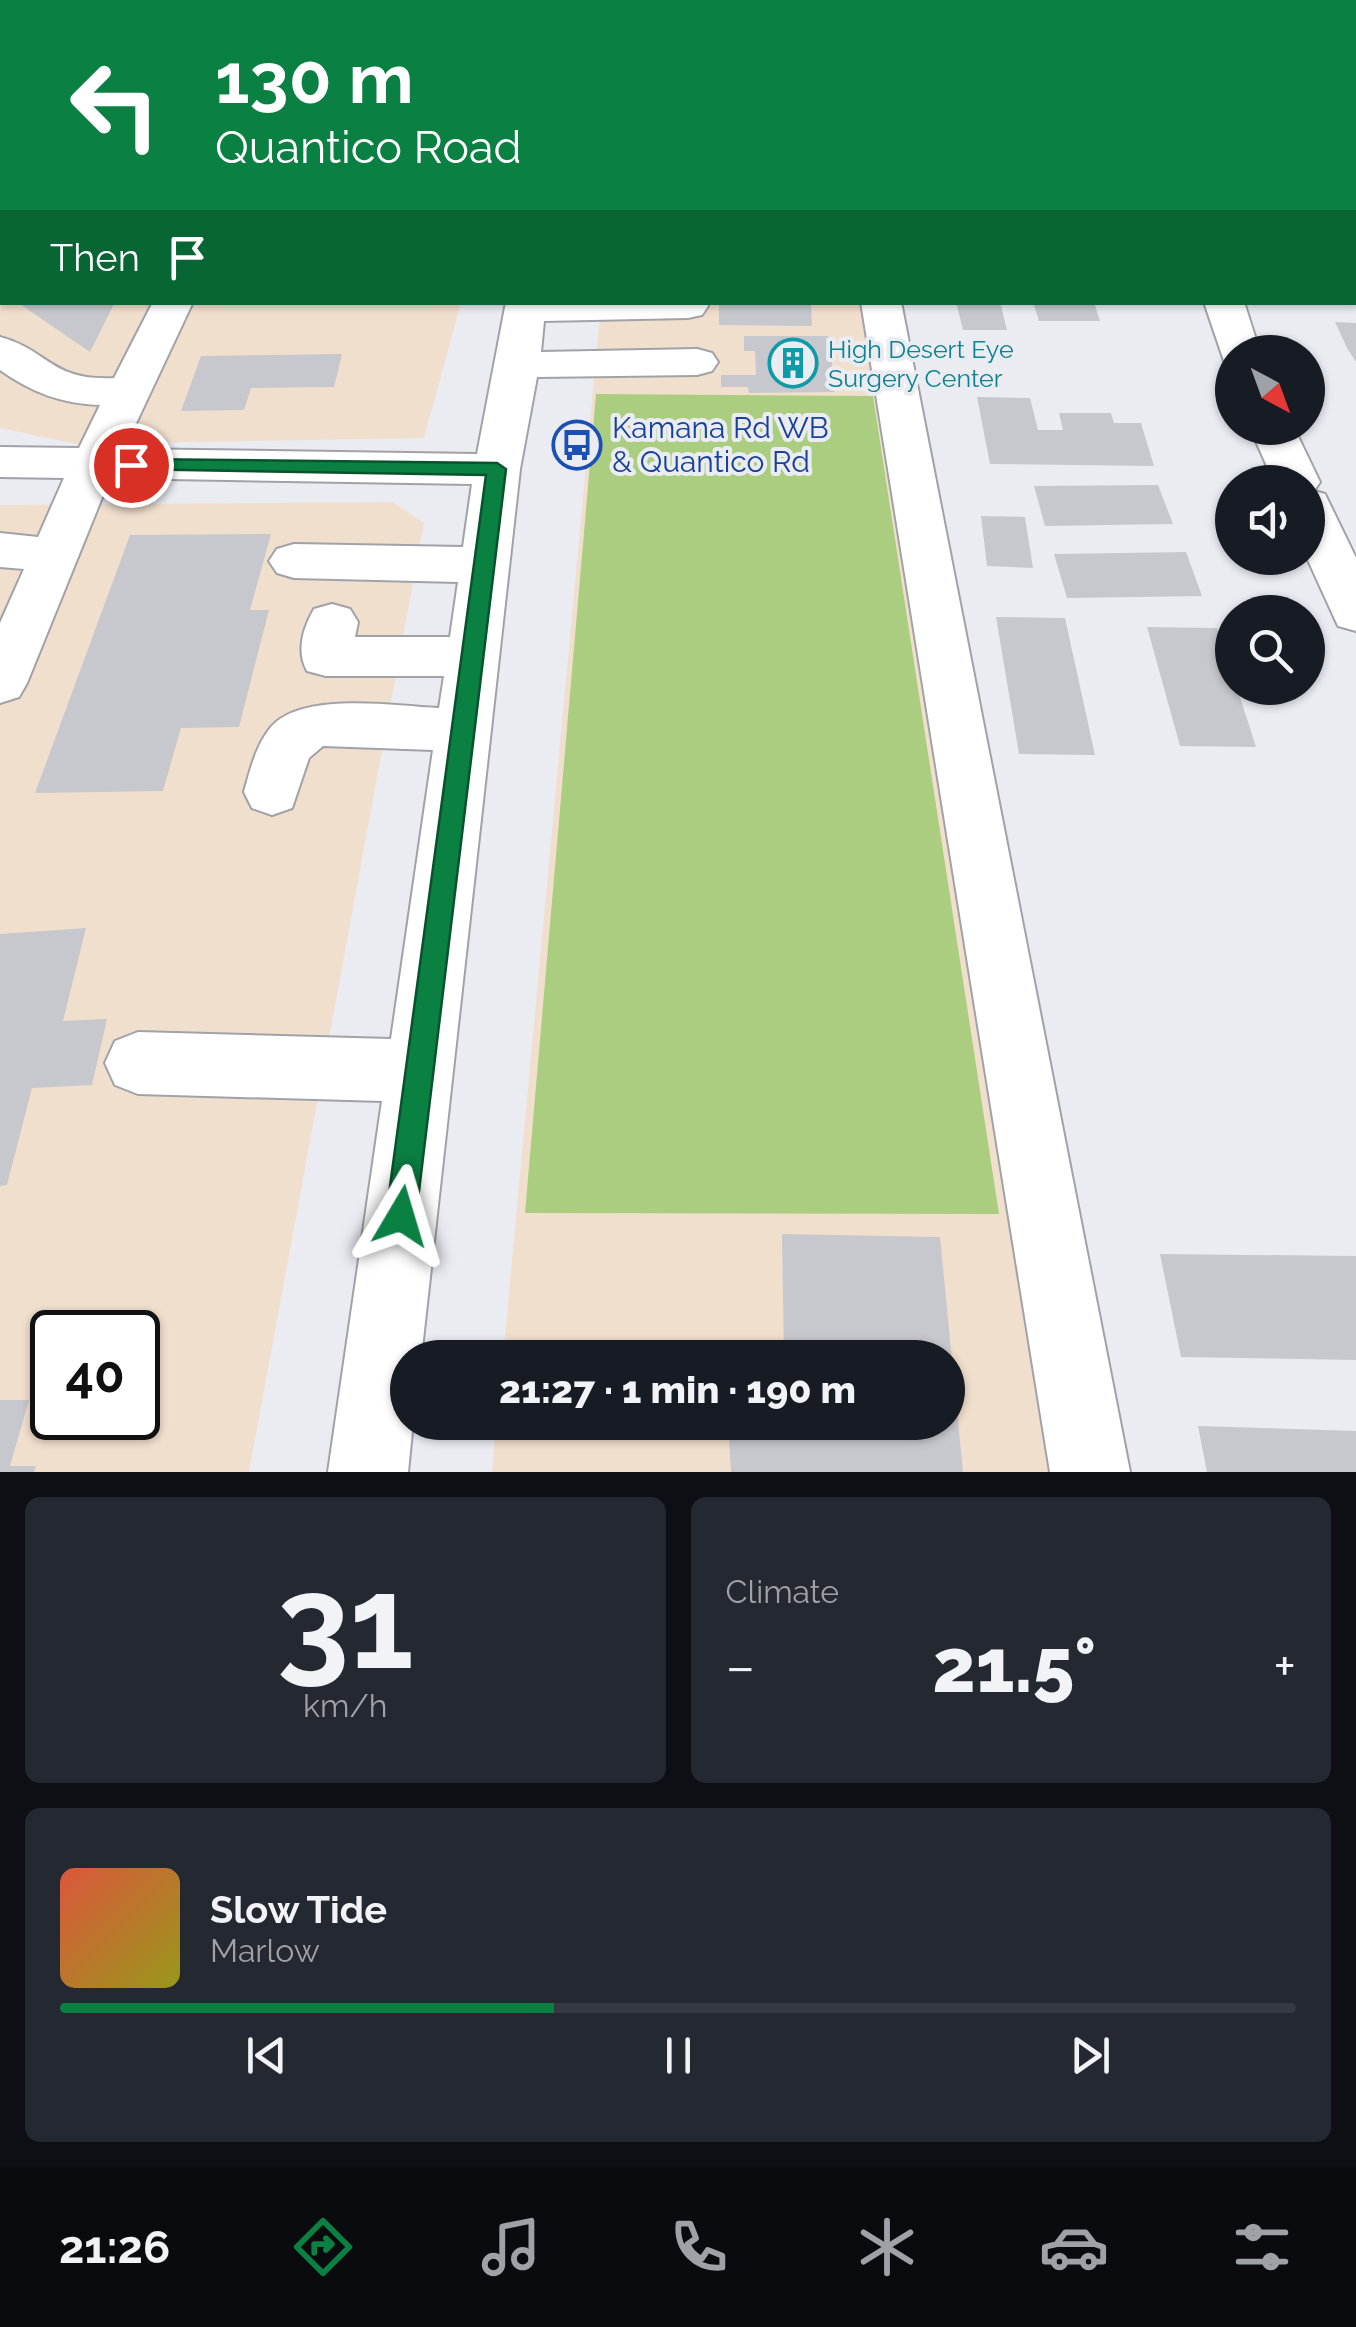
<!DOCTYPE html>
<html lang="en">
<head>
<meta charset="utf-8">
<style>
	body { margin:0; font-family:Raleway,sans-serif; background:#242831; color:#f1f3f6; height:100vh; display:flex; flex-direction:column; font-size:38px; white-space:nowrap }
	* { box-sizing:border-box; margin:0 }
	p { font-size:32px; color:#9ea1a6 }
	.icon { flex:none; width:55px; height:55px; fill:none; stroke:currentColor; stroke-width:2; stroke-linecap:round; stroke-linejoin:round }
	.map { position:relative; height:1472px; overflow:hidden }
	.details { display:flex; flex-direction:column; gap:25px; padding:25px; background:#0d0f14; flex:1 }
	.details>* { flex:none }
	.hud { position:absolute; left:0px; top:0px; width:1358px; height:305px; box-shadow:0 2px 8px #0004; background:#0b8043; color:#fff; overflow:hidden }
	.needle { width:65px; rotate:139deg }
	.controls { position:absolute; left:1215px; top:335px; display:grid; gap:20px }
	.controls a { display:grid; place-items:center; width:110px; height:110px; border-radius:50%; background:#171b24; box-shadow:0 2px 8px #0004; font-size:50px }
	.speed { position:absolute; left:30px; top:1310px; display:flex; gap:20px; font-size:50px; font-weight:700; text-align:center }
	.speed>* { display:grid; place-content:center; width:130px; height:130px; border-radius:50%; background:#171b24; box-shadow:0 2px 8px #0004; line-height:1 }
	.speed .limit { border:5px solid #111; border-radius:15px; background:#fff; color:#111 }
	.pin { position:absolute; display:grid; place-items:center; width:85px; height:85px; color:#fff; margin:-42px; border:5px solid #fff; border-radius:50%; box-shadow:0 2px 10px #0007 }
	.me { position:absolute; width:110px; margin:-55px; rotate:7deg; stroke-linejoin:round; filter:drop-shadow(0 0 8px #0008) }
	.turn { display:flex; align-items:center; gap:35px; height:210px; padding:0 50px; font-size:45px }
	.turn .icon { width:130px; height:130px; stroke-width:2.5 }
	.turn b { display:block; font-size:70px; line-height:85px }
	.then { display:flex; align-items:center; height:95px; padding:0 50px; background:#0003; gap:20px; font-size:38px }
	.big { font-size:75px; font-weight:800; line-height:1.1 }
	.details .tile { flex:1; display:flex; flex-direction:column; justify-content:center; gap:15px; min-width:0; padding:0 35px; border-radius:15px; background:#242831 }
	.details .dial { align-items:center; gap:0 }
	.dial b { font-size:130px; line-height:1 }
	.song { display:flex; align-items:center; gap:30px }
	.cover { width:120px; height:120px; border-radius:15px; background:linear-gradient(135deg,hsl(10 70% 55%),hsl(60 70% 35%)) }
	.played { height:10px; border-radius:5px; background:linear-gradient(90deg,#0b8043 40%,#363941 40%) }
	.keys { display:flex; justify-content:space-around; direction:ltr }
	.heat { display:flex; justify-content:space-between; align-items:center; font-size:55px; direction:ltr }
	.details .tiles { flex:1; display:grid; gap:25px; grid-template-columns:1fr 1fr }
	.tile:last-child { grid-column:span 2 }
	.trip { position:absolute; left:390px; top:1340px; width:575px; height:100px; border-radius:50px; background:#171b24; box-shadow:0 2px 8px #0004; font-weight:800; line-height:100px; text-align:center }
	.tab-bar { display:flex; height:160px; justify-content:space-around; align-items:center; background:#090b0e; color:#9ea1a6 }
	.tab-bar .icon { width:70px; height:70px }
	.tab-bar .on { color:#0b8043 }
	.tab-bar b { font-size:45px; color:#f1f3f6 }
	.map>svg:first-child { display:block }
	.commercial { fill:#f1dfce; fill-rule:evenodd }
	.green { fill:#abcd80 }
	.building { fill:#c7c8cd }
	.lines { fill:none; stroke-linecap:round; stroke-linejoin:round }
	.minor-casing { stroke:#a0a2a7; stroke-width:4 }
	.minor { fill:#fff; fill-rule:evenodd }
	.route { fill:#0b8043; stroke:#07532c; stroke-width:2.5 }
	.labels { text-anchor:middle; stroke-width:8; stroke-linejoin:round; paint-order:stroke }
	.far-culture-label { font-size:25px; fill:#0d838f; stroke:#ebecf2; text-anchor:start }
	.transit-label { font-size:30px; fill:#164399; stroke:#ebecf2; text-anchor:start }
</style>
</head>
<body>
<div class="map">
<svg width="1356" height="1472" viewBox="0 0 1356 1472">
	<rect width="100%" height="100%" fill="#ebecf2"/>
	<path class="commercial" d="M0,0l444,2h-442v300l459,1 -37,135 -348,6 -76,-16z
		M678,0h526l3,2h-520z
		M601,303h267l180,1169h-556l4,-49 452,-1v-64l-445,-1z
		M393,502l31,21 -175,949h-249v-967zM52,1332h86v86h-86z"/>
	<path class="green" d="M596,394l277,2 126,818 -474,-1z"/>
	<path class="building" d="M17,302h98l-25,50z
		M719,302h92l1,24 -93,-1z
		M956,302h44l7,28h-44z
		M1033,302h61l6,19h-61z
		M1335,322l21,1v39l-9,-14z
		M744,336h85l6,56 -86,1 -1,-6h-27v-12h35l-1,-24h-11z
		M342,354l-8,33 -83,1 -7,22 -63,1 20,-55z
		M977,397l53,1 8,32h25l-4,-17h52l3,10h27l13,43 -164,-2z
		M1158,485l15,39 -128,2 -11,-40z
		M981,516l44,1 8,51 -46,-2z
		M271,534l-21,76h19l-30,117 -58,1 -18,63 -128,2 95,-258z
		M1186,552l16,44 -135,2 -13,-44z
		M996,617l69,1 30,137 -76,-1z
		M1147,627l70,1 15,47v13h5l19,59 -76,-1z
		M86,928l-23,93 44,-2 -15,66 -60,3 -25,97 -7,1v-252z
		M782,1234l158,3 23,235h-232l-3,-50h220v-64h-164z
		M1160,1254l196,2v104l-175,-3z
		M0,1400h29l-19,66h26l-2,6h-34z
		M1198,1426l158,5v41h-149z"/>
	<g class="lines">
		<g class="minor-casing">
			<path id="minor" d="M529,0h40l1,2h-39z
				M773,0h33l1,2h-32z
				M1124,0h32l1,2h-31z
				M1216,0h32l1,2h-31z
				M1356,0v18h-1v-16h-11z
				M0,119h2v22h-2z
				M1355,216h1v22h-1z
				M153,302h40l-69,147 353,5 29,-152h200l2,4 -6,9 -14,3 -144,3 -3,31 156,-3 15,4 6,9 -6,9 -15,4 -160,2 -17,92 -99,889h-13v64h5l-5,50h-80l54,-371 -244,-7 -23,-9 -10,-22 10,-22 23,-9 253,7 42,-289 -110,-4 -14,12 -17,50 -20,7 -20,-7 -8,-16c6,-22 12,-47 27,-65 31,-36 124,-21 168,-19l5,-32h-118l-19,-5c-11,-20 -4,-43 7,-62l18,-5 18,5 8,13 -3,15h95l8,-55 -164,-4 -17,-5 -8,-12 8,-12 17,-5 169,3 9,-63 -362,-6 -83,205 -8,14 -19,6v-80l24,-54 -24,-2v-34l38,4 26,-59 -64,-1v-30l79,1 21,-43c-38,-1 -69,-13 -100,-35v-33c49,13 50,44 114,41z
				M861,302h40l229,1170h-80z
				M1204,302h40l16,50h-28v11l-8,-2z
				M1250,428h44l26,54 -6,9 11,3 31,64v73l-18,-5 -31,-68 1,-76h-34z"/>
		</g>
		<use href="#minor" class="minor"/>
	</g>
	<path class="route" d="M131,459l366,4 9,6 -90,747 -5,11 -10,4 -10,-4 -5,-11 100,-741 -361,-6 -3,-4z"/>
	<defs>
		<g id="building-ring" transform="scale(2.5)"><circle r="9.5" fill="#ebecf2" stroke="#0f9aa8" stroke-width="1.5"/><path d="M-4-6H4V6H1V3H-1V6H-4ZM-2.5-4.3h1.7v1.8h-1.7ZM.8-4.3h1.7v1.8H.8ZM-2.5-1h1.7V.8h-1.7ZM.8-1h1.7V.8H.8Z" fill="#0f9aa8"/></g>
		<g id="bus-ring" transform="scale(2.5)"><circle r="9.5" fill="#ebecf2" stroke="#1a4fb4" stroke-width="1.5"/><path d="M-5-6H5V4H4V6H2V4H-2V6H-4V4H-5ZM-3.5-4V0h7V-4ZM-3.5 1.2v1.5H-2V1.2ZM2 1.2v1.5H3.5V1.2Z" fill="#1a4fb4"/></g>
	</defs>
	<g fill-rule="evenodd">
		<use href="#building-ring" x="793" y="363"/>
		<use href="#bus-ring" x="577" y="445"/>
	</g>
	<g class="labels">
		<g class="far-culture-label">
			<text x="828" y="358">High Desert Eye<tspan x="828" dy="29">Surgery Center</tspan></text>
		</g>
		<g class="transit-label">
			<text x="612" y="438">Kamana Rd WB<tspan x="612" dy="34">&amp; Quantico Rd</tspan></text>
		</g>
	</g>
</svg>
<div class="controls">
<a><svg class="needle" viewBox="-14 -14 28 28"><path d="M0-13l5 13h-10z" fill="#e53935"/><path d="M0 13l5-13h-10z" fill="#9ea1a6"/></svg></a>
<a><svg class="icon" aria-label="sound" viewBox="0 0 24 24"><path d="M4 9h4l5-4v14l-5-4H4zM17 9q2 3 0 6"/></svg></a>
<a><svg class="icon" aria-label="search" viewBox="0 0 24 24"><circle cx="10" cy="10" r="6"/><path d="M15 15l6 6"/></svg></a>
</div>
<div class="speed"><div class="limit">40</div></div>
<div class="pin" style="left:131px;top:465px;background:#d93025"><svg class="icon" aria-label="arrive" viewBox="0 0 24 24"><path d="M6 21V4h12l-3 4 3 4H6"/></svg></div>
<svg class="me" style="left:401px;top:1216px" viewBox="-20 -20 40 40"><path d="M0-17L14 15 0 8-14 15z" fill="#0b8043" stroke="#fff" stroke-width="4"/></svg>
<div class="trip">21:27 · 1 min · 190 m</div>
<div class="hud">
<div class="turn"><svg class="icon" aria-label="left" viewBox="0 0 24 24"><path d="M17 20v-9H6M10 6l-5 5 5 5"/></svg><div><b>130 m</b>Quantico Road</div></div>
<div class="then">Then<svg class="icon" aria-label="arrive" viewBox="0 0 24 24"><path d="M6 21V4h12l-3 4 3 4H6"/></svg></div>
</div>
</div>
<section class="details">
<div class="tiles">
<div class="tile dial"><b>31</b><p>km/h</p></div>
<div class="tile"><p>Climate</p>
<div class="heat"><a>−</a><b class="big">21.5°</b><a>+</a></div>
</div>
<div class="tile">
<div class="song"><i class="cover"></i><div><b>Slow Tide</b><p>Marlow</p></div></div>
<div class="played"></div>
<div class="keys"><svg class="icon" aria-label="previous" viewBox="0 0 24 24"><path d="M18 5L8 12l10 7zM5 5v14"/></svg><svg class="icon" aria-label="pause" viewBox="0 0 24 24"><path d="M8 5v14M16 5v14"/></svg><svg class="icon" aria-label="next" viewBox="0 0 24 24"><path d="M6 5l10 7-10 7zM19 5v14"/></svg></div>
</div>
</div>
</section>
<nav class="tab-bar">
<b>21:26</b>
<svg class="icon on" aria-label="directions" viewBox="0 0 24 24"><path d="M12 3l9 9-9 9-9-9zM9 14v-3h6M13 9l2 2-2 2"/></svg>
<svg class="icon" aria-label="music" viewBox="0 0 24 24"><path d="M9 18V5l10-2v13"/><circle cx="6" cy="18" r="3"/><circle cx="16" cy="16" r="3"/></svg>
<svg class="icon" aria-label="phone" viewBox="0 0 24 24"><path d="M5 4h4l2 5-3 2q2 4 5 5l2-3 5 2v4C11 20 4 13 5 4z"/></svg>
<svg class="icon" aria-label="climate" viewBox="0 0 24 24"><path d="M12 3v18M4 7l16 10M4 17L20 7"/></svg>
<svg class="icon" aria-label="car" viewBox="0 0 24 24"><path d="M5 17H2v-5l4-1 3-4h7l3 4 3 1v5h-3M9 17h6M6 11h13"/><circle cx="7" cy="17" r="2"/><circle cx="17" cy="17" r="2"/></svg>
<svg class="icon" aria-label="filters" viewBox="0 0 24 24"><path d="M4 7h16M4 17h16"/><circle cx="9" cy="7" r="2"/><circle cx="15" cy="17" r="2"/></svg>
</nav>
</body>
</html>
